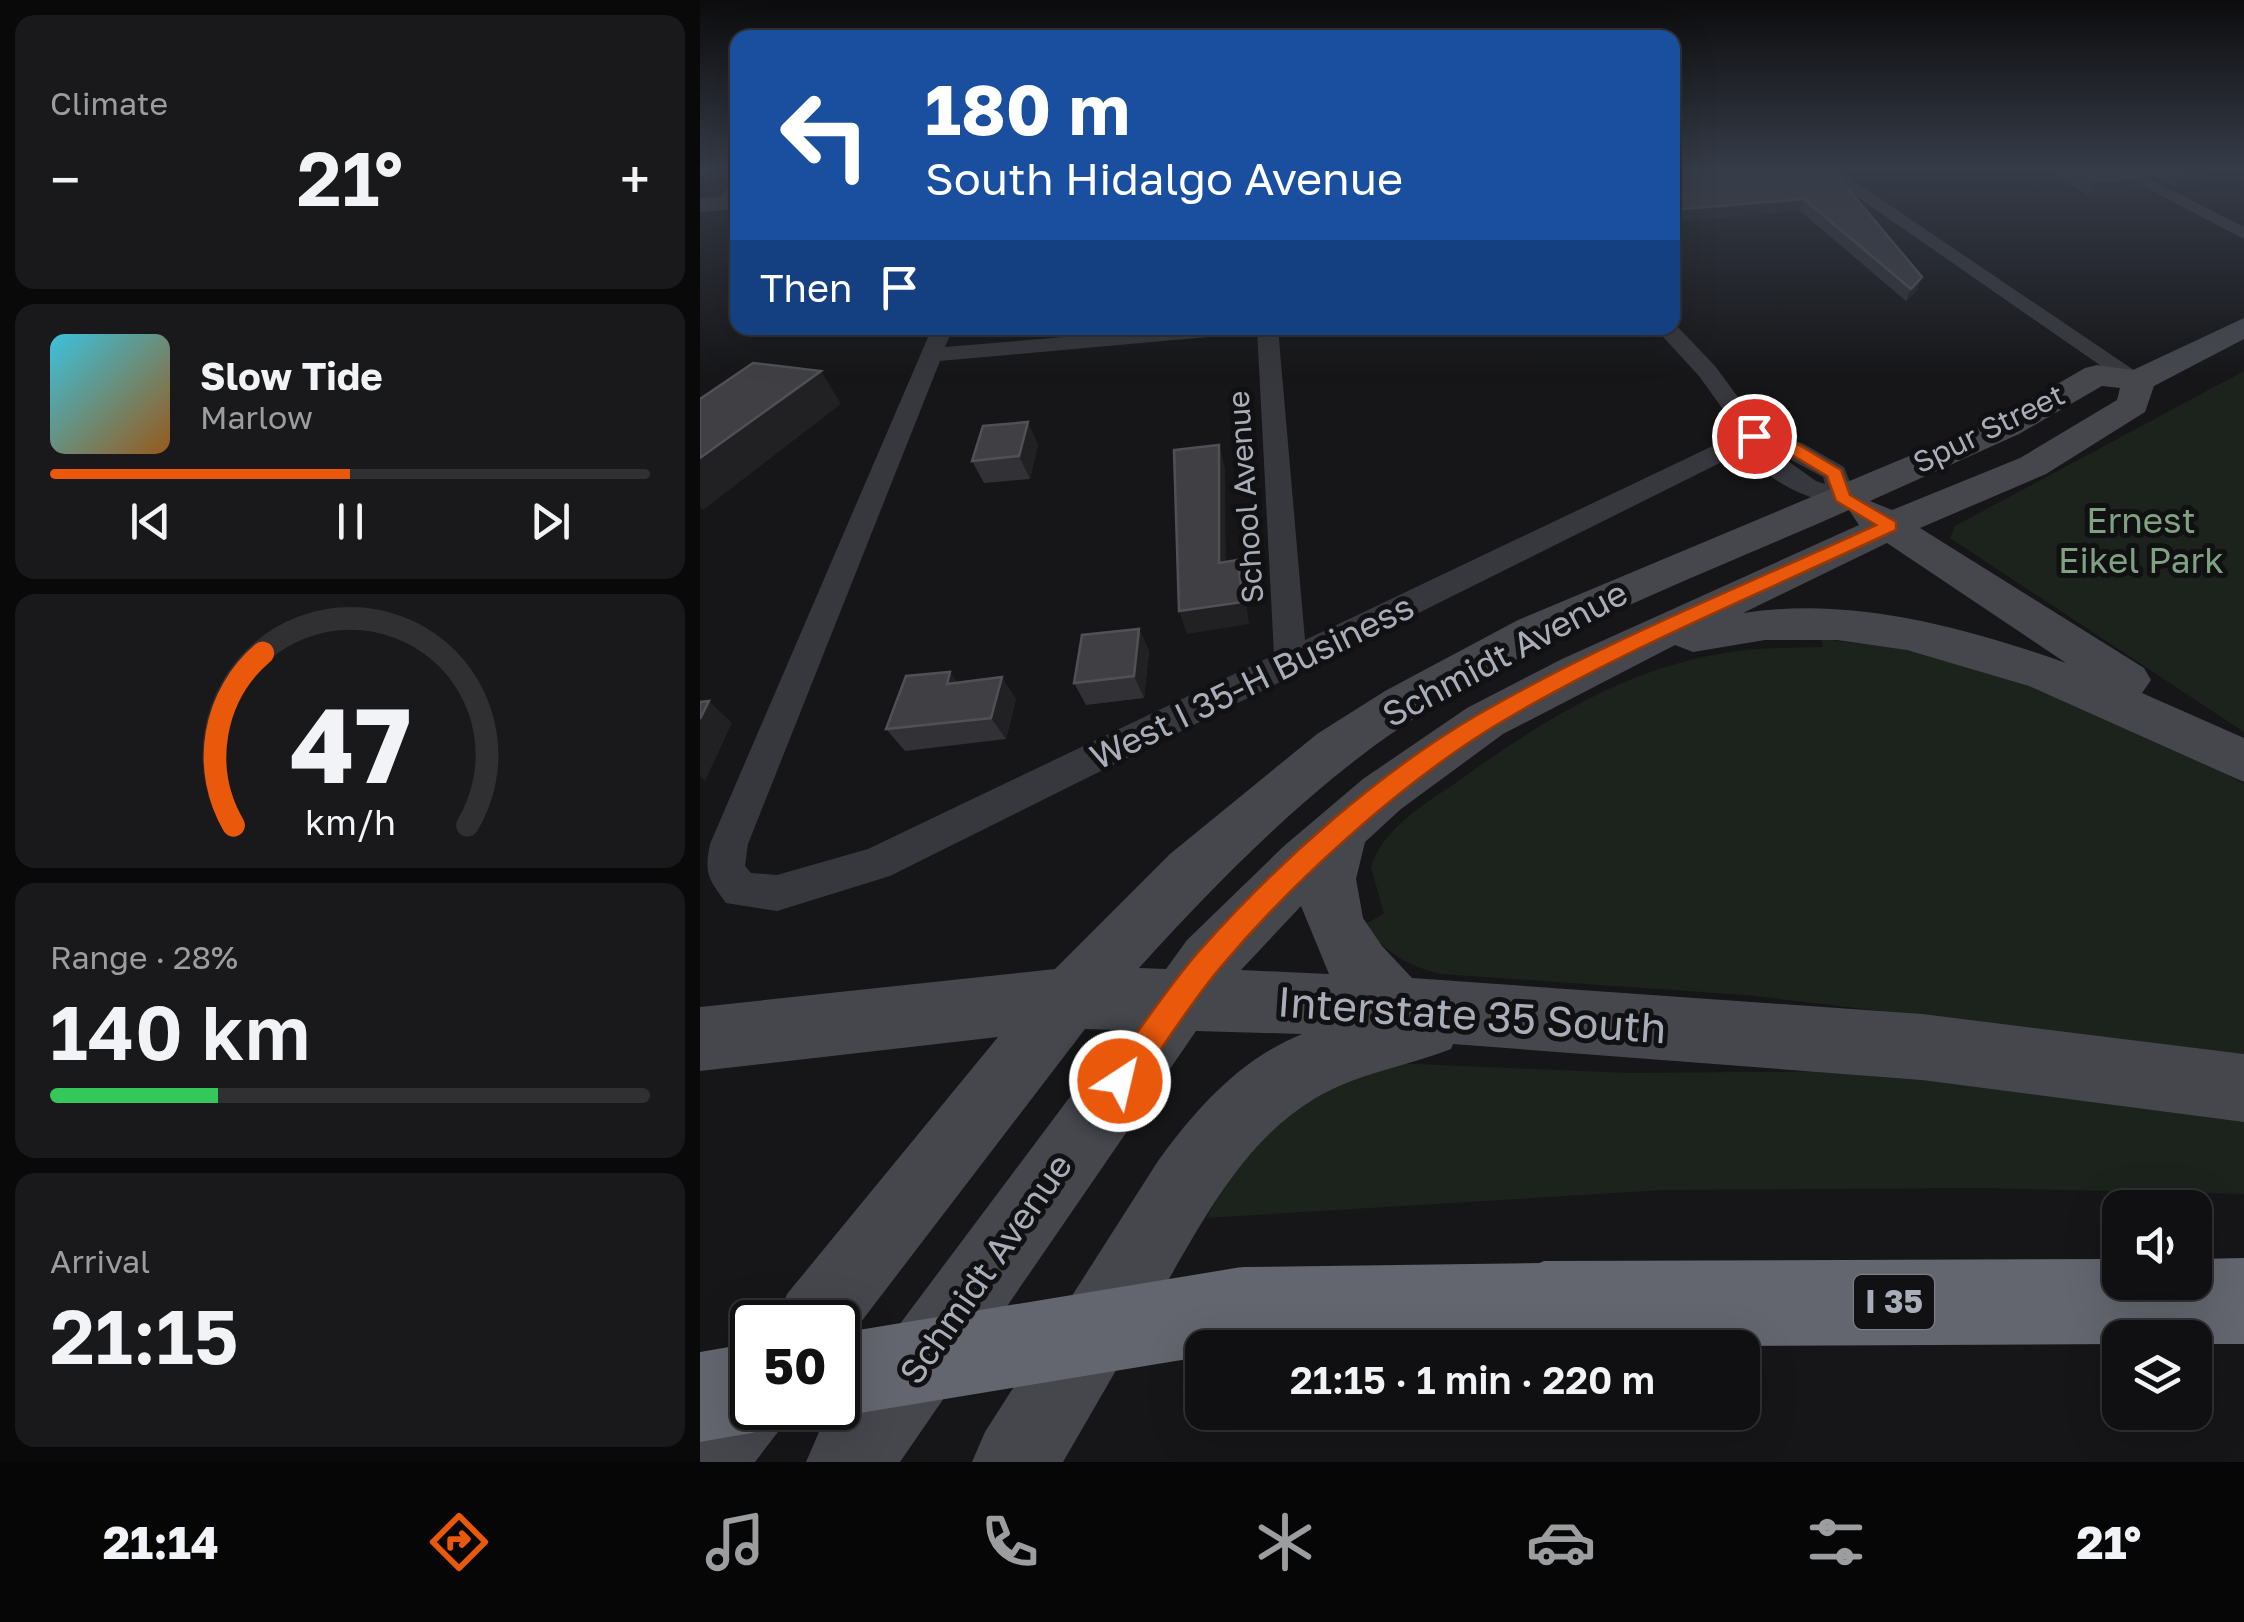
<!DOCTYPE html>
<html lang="en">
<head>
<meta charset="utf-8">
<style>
	body { margin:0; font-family:"Golos Text",sans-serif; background:#19191b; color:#f1f3f6; height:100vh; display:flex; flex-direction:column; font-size:38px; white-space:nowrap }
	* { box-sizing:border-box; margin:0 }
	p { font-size:32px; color:#9c9d9f }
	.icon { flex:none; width:55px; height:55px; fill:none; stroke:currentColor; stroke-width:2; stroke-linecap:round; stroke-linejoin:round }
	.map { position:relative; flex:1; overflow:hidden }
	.sheet { display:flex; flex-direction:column; gap:15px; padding:15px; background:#09090a; width:700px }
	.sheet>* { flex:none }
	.guide { position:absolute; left:30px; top:30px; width:950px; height:305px; border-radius:20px; box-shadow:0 10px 40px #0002,0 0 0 2px #303032; background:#1a4fa0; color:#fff; overflow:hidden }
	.fabs { position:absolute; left:1402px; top:1190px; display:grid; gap:20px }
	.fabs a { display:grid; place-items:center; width:110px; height:110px; border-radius:20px; background:#101012; box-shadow:0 10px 40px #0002,0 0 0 2px #303032; font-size:50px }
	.speed { position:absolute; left:30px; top:1300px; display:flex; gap:20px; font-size:50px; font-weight:700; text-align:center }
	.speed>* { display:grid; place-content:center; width:130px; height:130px; border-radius:50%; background:#101012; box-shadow:0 10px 40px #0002,0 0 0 2px #303032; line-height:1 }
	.speed .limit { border:5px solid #111; border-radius:15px; background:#fff; color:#111 }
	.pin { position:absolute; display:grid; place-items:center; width:85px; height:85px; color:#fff; margin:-42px; border:5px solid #fff; border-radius:50%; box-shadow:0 2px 10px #0007 }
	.me { position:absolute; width:110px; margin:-55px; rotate:35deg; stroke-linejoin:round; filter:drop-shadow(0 0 8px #0008) }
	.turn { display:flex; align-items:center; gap:35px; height:210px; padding:0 30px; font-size:45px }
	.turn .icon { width:130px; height:130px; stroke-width:2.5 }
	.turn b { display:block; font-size:70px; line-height:85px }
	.then { display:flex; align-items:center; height:95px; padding:0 30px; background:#0003; gap:20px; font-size:38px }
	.big { font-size:75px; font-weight:600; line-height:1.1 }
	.sheet .card { flex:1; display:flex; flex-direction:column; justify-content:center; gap:15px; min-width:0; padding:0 35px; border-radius:20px; background:#19191b }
	.sheet .dial { align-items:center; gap:0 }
	.dial svg { height:260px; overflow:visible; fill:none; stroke:#303032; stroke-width:7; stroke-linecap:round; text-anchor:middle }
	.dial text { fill:#f1f3f6; stroke:none }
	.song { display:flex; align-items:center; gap:30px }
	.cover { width:120px; height:120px; border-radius:15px; background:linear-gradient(135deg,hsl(190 70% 55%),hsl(30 70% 35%)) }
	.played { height:10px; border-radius:5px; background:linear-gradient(90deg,#ea580c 50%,#303032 50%) }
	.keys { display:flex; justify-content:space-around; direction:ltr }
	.heat { display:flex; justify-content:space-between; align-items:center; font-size:55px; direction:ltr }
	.charge { height:15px; border-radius:8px; background:linear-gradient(90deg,#34c759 28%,#303032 0) }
	.trip { position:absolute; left:485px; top:1330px; width:575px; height:100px; border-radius:20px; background:#101012; box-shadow:0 10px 40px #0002,0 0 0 2px #303032; font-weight:600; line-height:100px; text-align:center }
	.tab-bar { display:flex; height:160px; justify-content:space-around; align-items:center; background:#060607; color:#9c9d9f }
	.tab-bar .icon { width:70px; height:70px }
	.tab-bar .selected { color:#ea580c }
	.tab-bar b { font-size:45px; color:#f1f3f6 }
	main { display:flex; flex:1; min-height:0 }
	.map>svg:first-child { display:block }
	.green { fill:#1c231d }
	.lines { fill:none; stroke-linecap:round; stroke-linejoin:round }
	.minor { fill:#37383d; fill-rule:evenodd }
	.tertiary { fill:#37383d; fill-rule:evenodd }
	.secondary { fill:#45474d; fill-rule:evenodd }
	.motorway { fill:#63666e; fill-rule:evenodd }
	.motorway-bridge { stroke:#63666e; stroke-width:82 }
	.wall { fill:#323236 }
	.shaded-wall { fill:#212124 }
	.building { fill:#3f3f44; stroke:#4f5156; stroke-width:2.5 }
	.route { fill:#ea580c; stroke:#983908; stroke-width:2.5 }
	.labels { text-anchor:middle; stroke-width:10; stroke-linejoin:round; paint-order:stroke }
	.far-street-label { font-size:30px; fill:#a8adb8; stroke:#111113 }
	.shield { fill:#111113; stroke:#7b7e86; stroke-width:2.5 }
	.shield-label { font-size:32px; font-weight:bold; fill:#a8adb8 }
	.park-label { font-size:35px; fill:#7fa381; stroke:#111113 }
	.street-label { font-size:35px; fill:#a8adb8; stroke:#111113 }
	.near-street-label { font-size:42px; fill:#a8adb8; stroke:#111113 }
</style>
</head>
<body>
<main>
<section class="sheet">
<div class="card"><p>Climate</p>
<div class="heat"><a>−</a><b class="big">21°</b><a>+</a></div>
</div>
<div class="card">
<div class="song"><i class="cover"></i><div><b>Slow Tide</b><p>Marlow</p></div></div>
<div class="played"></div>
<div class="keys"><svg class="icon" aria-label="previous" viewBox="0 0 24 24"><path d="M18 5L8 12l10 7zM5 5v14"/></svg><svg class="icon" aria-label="pause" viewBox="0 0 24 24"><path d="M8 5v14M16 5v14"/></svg><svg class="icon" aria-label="next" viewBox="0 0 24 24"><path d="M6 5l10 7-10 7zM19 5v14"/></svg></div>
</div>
<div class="card dial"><svg viewBox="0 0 100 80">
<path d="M14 69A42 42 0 1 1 86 69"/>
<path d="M14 69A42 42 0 0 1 23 16" stroke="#ea580c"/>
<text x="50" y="56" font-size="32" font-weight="700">47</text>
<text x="50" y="72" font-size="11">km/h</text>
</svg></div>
<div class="card"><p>Range · 28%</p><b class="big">140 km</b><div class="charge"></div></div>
<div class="card"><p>Arrival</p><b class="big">21:15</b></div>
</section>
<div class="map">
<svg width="1544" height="1462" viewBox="0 0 1544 1462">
	<rect width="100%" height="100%" fill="#161618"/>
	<path class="green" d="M1544,371v361l-294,-194 5,-12z
		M1121,639l102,12 101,26 173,81 47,26v270l-498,-59 -305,-21c-32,-8 -57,-21 -76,-50l19,-10 -13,-47c12,-39 54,-63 86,-85 80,-58 167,-113 267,-129 33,-6 66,-5 99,-6z
		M692,1063l237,10 233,-2 382,48v75l-262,-6 -318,2 -458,28 32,-53 73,-74z"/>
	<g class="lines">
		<path class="minor" d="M1120,171h19l311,210 -12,7 -8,-2z
			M1414,171h20l110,56v12z
			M38,180v16l-10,11h-12v-8z
			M974,323l41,43 48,65 39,12 42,24 12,30 -4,6c-29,7 -95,-26 -106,-53l-856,426 -113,35 -51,-8c-18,-25 -22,-29 -16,-59l222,-516h21l-8,19 227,-19h80l-11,6 -301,27 -192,483 -3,22 6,7 26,2 91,-26 406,-194 -17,-327h21l27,312 435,-207 -41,-57 -44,-48h17zM1071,449l52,28 2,7 -9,-3z"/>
		<path class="tertiary" d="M38,195v14l-38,3v-14z"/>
		<path class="secondary" d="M1544,318v21l-90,47 -9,26 -99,62 -126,54 224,140 7,12 -9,13 102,45v44l-215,-96 -122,-36 -70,-10h-72l-72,12 -18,-7 -172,89 -102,75 -36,33 -9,37 7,39 19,28 30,32 510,36 322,40v68l-322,-42 -469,-36 -2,5c-46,18 -94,24 -137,50 -73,44 -113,126 -155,197 -32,55 -64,111 -96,166h-91l13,-30 173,-271c39,-53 81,-101 144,-127l-106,-3 -296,431h-94l13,-30 301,-402 -35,-1 -247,323v-30h-62l11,-28 211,-257 -298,34v-64l355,-38 115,-115 147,-120 68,-43 133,-71 477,-200 90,-52 12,-3 36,5zM1402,386l18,2 -3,12 -97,58 -128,52 -22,-9 149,-67zM1149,510l10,15 -297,134 -95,49 -104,71 -79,67 -97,94 -21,29 -27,-1c66,-73 136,-145 214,-206 142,-111 332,-179 496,-252zM1187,543l179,120c-102,-36 -215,-67 -323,-50zM601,906l28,68 -88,-4z
			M52,1358v50h38l-9,20 -26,34h-55c0,-58 0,-79 52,-104z"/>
		<path class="motorway" d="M1544,1258v86h-49v-6h-75v6l-576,3 -30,-13 -13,-30 13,-30 30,-13 576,-2v23h75v-23z
			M52,1343v65h37l-5,12 -32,13 -52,9v-90z"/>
		<path class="motorway-bridge" d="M138,1375l407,-67 299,-4"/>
	</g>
	<path class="wall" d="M1133,171l84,119 -11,11 -106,-90 -128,11z
		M1348,171h92l2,19 -54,5z
		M1442,171h65l-8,14 -25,2z
		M338,444l-8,35 -46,4 -12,-22z
		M439,629l10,22 -5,47 -58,7 -12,-22z
		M258,682l58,17 -10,40 -101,12 -19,-22z"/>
	<path class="shaded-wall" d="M1507,171l-8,14 -25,2 8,-14z
		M1450,176l-8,14 -54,5 7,-14z
		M1104,199l-4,12 -128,11v-12z
		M1222,277l-5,13 -11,11 5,-12z
		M121,371l20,33 -138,106 -3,-3v-49z
		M328,422l10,22 -8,35 -11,-23z
		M519,445l6,23 1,117 -7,-22z
		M538,560l6,23 5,41 -62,10 -8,-23z
		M439,629l10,22 -5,47 -10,-22z
		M250,672l16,22 -19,-10z
		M302,677l14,22 -10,40 -15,-21z
		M9,701l23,22 -27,58 -5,-5v-57z"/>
	<path class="building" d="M972,171h161l89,106 -11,12 -107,-90 -132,11z
		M1378,171h62l10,5 -55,5z
		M53,363l68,8 -121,87v-59z
		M328,422l-9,34 -47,5 11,-35z
		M519,445v118l19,-3 5,42 -64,9 -5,-161z
		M439,629l-5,47 -60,7 8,-48z
		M250,672l-3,12 55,-7 -11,41 -105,11 20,-53z
		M9,701l-9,18v-17z"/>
	<linearGradient id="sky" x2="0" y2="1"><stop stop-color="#0c0c0d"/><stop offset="0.45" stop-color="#363c48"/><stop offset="1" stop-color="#363c48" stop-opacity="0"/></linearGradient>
	<rect width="1544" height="376" fill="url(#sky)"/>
	<path class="route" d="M1054,431l45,14 42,25 9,25 46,27v8c-134,63 -276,120 -403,197 -95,59 -201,155 -273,241 -32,38 -59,83 -89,124l-11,4 -10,-4 -5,-11 5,-11c30,-40 58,-84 91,-121 76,-86 178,-177 278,-235 126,-73 264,-128 397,-189l-40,-24 -9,-25 -40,-24 -39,-12 -2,-4z"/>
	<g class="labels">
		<g class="far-street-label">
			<text transform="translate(1289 429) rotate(-26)" y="10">Spur Street</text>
			<text transform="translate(546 497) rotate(-94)" y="10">School Avenue</text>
		</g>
		<rect class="shield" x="1154" y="1275" width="80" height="54" rx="8"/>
		<g class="shield-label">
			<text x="1194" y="1313">I 35</text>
		</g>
		<g class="park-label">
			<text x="1441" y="533">Ernest<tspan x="1441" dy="40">Eikel Park</tspan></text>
		</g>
		<g class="street-label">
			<text transform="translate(805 654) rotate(-28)" y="12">Schmidt Avenue</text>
			<text transform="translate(552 682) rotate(-26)" y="12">West I 35-H Business</text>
			<text transform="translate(286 1269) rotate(-55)" y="12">Schmidt Avenue</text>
		</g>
		<g class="near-street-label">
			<text transform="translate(772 1015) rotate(4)" y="15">Interstate 35 South</text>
		</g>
	</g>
</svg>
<div class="fabs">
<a><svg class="icon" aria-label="sound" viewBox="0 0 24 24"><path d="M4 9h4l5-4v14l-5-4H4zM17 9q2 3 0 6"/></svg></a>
<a><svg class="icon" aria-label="layers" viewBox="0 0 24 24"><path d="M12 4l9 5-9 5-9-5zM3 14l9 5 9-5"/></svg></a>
</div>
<div class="speed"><div class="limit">50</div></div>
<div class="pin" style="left:1054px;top:436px;background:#d93025"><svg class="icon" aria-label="arrive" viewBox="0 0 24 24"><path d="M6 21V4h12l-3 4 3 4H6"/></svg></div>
<svg class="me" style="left:420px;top:1081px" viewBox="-20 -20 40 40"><circle r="17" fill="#ea580c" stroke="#fff" stroke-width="3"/><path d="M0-11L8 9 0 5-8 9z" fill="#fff"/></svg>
<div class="trip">21:15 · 1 min · 220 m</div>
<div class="guide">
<div class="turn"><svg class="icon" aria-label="left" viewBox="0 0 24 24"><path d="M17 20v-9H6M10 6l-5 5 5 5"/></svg><div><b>180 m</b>South Hidalgo Avenue</div></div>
<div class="then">Then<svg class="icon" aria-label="arrive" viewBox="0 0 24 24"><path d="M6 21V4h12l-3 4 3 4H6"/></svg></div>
</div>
</div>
</main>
<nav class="tab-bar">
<b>21:14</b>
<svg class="icon selected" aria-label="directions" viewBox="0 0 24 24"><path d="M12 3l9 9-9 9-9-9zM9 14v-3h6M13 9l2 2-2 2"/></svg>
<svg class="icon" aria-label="music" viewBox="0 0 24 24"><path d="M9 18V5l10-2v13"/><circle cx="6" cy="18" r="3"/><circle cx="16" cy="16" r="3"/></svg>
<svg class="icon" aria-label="phone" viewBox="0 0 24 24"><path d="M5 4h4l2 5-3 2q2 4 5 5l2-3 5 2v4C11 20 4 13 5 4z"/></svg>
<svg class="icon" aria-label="climate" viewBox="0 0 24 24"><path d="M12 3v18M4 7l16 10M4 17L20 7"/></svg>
<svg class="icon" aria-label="car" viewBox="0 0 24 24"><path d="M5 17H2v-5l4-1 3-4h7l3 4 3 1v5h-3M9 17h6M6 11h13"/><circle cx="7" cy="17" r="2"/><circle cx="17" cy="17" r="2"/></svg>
<svg class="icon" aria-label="filters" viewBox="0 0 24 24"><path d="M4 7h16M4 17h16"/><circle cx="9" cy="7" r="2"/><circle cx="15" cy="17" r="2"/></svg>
<b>21°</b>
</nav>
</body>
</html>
